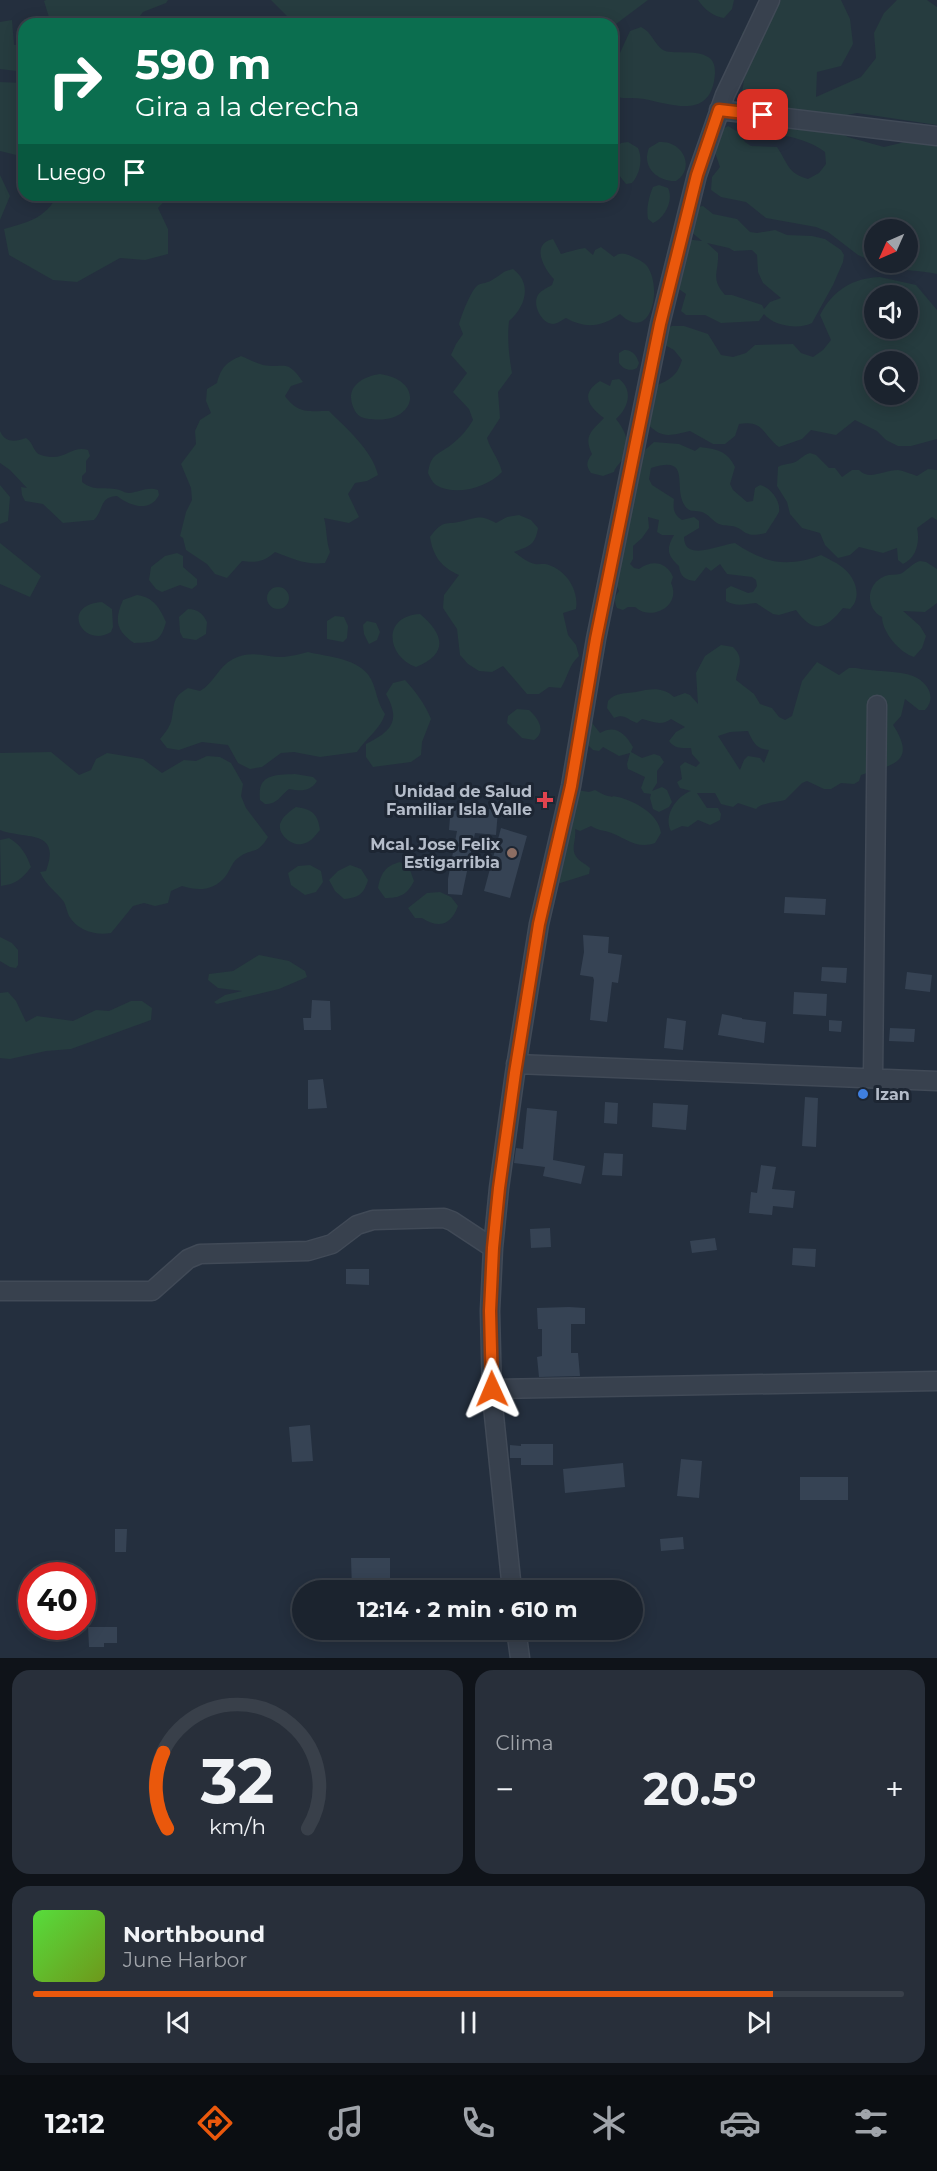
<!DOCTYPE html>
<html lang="es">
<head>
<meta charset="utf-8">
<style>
	body { margin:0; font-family:Montserrat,sans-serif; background:#282f3a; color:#f1f3f6; height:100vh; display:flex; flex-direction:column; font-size:22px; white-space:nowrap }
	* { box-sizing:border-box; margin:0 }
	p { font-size:20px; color:#a0a4aa }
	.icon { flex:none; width:33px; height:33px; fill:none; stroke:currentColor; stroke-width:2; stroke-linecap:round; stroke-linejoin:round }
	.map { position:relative; height:1658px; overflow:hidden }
	.panel { display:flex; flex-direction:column; gap:12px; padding:12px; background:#0f1319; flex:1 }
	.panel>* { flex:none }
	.hud { position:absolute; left:18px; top:18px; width:600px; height:183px; border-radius:18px; box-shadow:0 3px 15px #0003,0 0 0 2px #39404a; background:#0b6e4f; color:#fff; overflow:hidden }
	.needle { width:39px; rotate:225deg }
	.fabs { position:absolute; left:864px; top:219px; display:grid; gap:12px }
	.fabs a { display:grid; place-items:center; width:54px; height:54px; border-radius:50%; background:#1b232e; box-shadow:0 3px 15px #0003,0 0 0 2px #39404a; font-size:30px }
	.speed { position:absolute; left:18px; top:1562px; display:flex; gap:12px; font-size:30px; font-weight:700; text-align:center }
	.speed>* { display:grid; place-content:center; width:78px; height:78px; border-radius:50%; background:#1b232e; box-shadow:0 3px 15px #0003,0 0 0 2px #39404a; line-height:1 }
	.speed .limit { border:9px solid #d22; background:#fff; color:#111 }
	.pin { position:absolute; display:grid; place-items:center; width:51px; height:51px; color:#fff; margin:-26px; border-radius:12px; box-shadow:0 3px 9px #0006 }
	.me { position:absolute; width:66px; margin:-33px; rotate:359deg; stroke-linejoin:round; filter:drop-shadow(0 0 4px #0008) }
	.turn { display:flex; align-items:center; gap:21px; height:126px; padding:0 18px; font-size:27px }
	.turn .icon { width:78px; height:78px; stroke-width:2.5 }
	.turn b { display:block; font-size:42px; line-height:51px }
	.then { display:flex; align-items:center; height:57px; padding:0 18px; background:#0003; gap:12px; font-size:22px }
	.big { font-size:45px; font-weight:700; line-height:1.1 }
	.panel .widget { flex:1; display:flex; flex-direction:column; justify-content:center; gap:9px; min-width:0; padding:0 21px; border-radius:18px; background:#282f3a }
	.panel .dial { align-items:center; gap:0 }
	.dial svg { height:156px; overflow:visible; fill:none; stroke:#39404a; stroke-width:7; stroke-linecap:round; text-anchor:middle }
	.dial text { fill:#f1f3f6; stroke:none }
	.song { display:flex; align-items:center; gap:18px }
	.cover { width:72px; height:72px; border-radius:9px; background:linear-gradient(135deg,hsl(110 70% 55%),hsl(80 70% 35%)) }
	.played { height:6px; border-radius:3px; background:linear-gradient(90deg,#ea580c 85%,#39404a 85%) }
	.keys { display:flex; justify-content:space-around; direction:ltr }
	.heat { display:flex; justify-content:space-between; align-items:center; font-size:33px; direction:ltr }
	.panel .tiles { flex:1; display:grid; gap:12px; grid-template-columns:1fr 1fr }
	.widget:last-child { grid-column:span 2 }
	.trip { position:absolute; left:292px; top:1580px; width:351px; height:60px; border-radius:30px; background:#1b232e; box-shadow:0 3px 15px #0003,0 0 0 2px #39404a; font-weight:700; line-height:60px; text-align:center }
	.dock { display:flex; height:96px; justify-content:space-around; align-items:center; background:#0b0e12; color:#a0a4aa }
	.dock .icon { width:42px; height:42px }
	.dock .selected { color:#ea580c }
	.dock b { font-size:27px; color:#f1f3f6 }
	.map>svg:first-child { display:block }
	.green { fill:#263c3f; fill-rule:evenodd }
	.building { fill:#364354 }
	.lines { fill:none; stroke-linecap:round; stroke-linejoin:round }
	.minor-casing { stroke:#414a57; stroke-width:21 }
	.minor { stroke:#38414e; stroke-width:18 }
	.route-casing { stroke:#983908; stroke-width:15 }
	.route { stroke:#ea580c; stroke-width:10 }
	.health-dot { fill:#e0444e; stroke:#1d2633; stroke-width:2 }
	.education-dot { fill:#8d6e63; stroke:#1d2633; stroke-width:2 }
	.shop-dot { fill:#3f7fe0; stroke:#1d2633; stroke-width:2 }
	.labels { text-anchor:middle; stroke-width:6; stroke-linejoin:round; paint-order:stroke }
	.poi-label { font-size:16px; font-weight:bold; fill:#b4bcc9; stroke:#1d2633; text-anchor:end }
</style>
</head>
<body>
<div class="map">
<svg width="937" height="1658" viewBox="0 0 937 1658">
	<rect width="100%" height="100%" fill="#242f3e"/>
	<path class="green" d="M46,0h122l-2,3 -23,9 -9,12h-83l-7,-23z
		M271,0h377l-36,27v-3h-330l5,-8z
		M698,0h36l-2,9 -8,9c-10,-1 -20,-9 -26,-18z
		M769,0h72l9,19 3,25 -12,22 -24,6 -1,25 45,-20 15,-19 -2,-25 10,-20 13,-13h30l10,7v118l-80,-12 -39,8 30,16 36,10 25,-6 28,3v130c-21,-5 -43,-2 -62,-12h33v-32h-34v32l-16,-7 -30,-23 -12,-5 -50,-9 -20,-16 -25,-5 -10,-7 1,-13 8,-10 -8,-23 6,-12 10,-6 10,6 7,10 6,4 26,1c11,16 10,26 31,32l11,-6 7,-9 -1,-12c-21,-16 -47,-17 -72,-22l-8,-10h69l-20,-10 -53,-8 3,-24 8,-23 -10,-22 17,-16z
		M12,20l2,25h10v27l-24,-3v-47z
		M641,27c11,5 13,17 22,23 8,5 33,-1 45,7 6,3 7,10 7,16 -3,47 -41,32 -71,26 -10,-2 -23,1 -32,-4v-24l2,-5 16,-35z
		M0,82l24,1v74l-24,-6z
		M628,142l10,6c5,11 2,26 -6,35l-6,1c-12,-15 -22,-25 -5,-41z
		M659,142c24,-2 37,26 17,39 -18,1 -35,-14 -27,-33z
		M0,175l10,21 -10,24z
		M659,185l9,3c6,12 -3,30 -15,35l-5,-4c-2,-10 1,-23 5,-32z
		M58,195h112l-12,13 10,21v25l-23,6 -25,-2 -43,24 -24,-2 -44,-25 -5,-26c25,-7 40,-10 54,-34z
		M703,206l10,8 24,5 13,13 7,1 18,-3 12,5 25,1 13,3 16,11 3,5 -1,7 -10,23 -21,38c-13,7 -39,3 -48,-9l-5,7 -38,2 -16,-8h-19l-5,-4 5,-17 -10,-7 9,-48 17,2 -12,-10 6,-24zM707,243l22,5 5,3 18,-1 5,5 1,17 5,11 18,15 -11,4 -6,7 -2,-4 -30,-10h-7c-15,-17 -6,-22 -7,-42z
		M553,239l8,15c7,-2 17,-5 24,-6l8,7 2,-5 6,-3 13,10c6,-5 10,-4 17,-1 6,3 12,5 16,10 16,22 4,78 -27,48 -18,13 -35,15 -54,4 -4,2 -9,6 -13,6 -11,0 -20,-18 -16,-27 2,-6 10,-9 15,-12l2,-6c-10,-10 -24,-35 -1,-40z
		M513,269c20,15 12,38 -4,52 -2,16 0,36 3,52l-14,19 2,26 -13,20c4,13 12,21 15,34 -14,15 -46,25 -66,13 -4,-3 -6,-8 -8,-12 3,-19 8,-17 23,-28 9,-7 16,-15 22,-25l-4,-11 -16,-17 14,-19 -16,-18 5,-11 7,-10 -4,-10c3,-10 12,-34 19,-39 4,-2 10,-2 14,-5 10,-5 8,-8 21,-11z
		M880,277l36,8 21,25v129l-26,7h-13l-12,-6 -9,-9 -22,-11 -19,15 -25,-5 -9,9 -23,8c-17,-13 -15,-27 -40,-23l-4,12 -10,8h-12l-23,-13c-19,4 -28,9 -43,-8l8,-37c15,-6 22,-10 27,-26l-8,-10 -11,-6 -2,-13 11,-5h12l24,8 13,21 12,2 13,-4 9,-8 38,-1 8,9 12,4 10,-7 8,-10 -11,-25c13,-25 33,-37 60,-38zM874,296h34v32h-34zM874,362h34v32h-34z
		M624,350c8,-1 13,6 15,13l-2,5c-7,4 -14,1 -18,-5v-10z
		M241,356c7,3 15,7 22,9 23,4 23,-7 40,17l-12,4 -6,10c13,18 23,15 44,15 18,18 43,39 49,64l-11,6 -12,2 -7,11 11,23 -10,6 -25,-5c3,11 2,23 6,34l-5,11c-19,2 -32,-4 -50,-11 -11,10 -19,11 -33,9l-15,17 -12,-4 -8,-10 -21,-14 -3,-12 -3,-2 6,-24 6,-12 -1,-12 -10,-24 15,-20 -1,-13 5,-11 11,-7 -5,-12 1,-12 10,-6c4,-15 9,-21 24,-27z
		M380,374c47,7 35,51 -9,45 -6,0 -13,-2 -16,-8 -12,-22 5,-34 25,-37z
		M619,379c15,11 9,30 -3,40 8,10 15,23 9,37 -3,6 -9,9 -11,16l-11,4 -12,-3c-6,-8 -4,-12 1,-19 -9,-19 0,-23 12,-36 -16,-12 -24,-24 -4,-37l10,5 2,-6z
		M0,431c5,12 15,11 26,7 8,5 7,15 15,17 24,8 29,-10 47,-5l2,6 -4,5v11l-4,4v6c11,9 20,5 33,7 5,0 9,4 14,4 10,-1 19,-7 29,-3l1,5c-9,18 -29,11 -42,1 -18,1 -13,14 -23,24l-31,3 -20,-19 -18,-3 -3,-6 -1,-8 6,1 -17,-18 -10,-7z
		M654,442l25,2 16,7 5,-4c16,2 28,4 35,20l-5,17 3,6 14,12 6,-1 2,-13 5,-3c10,2 21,16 19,27 -1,2 -11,18 -13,21 -25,6 -19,-5 -35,-7 -5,-1 -9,0 -14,-3 -5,-3 -9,-9 -15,-11 -8,-2 -12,1 -17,-6 -13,-19 8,-52 -34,-38l-2,11 3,6 22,14c-1,9 -1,15 8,21l12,-3 5,4v7l-15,9c0,26 37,7 51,6 29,20 52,25 86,12 7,4 15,7 21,12 13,9 21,30 8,42l-7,-1c-17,21 -29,27 -47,2l-17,5 -6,-1 -17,-11c-11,1 -20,4 -30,-2v-12l5,-3 17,7 5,-1 4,-6 -1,-6 -4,-3 -25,-3 -7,-10 -9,7 -5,-4 -11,14c-10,-1 -15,-5 -16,-15 -12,-11 -13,-17 -5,-31h-12l-5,-3 2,-12 -11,-3 1,11 -7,10 -9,8v13l-3,5 4,4 5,1c13,-10 28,-7 34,8l-2,6c11,23 -20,39 -36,24h-7l-5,3 -6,-2c-3,-7 -3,-11 2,-17l-5,-11 24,-112 7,-18z
		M810,453l6,2 13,13h6l7,9 10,-7h7c10,11 25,0 39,0 6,1 13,4 19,6l11,-7 9,1v50l-5,-3 -15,11c3,13 0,30 -14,36l-5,-4 -1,-12 -14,5 -24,-6 -9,8 -12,3 -13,-13 -5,-12 -18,-5 -12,-14 -3,-12 -10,-16 1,-19c6,-4 13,-2 19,-6 6,-4 7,-6 13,-8z
		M0,485l10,12 -2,24 -8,3z
		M519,515l12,5 7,8c-3,18 -9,18 -24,24 6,4 14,11 21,12 5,1 9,-1 14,1 18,6 30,26 27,44l-13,4 5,22 8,10 3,11c-10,9 -11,20 -18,32l-12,-1 -10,7h-12l-24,-28 -11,6 -13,-1 -11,-7 -8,-9 -3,-26 -14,-21 1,-13 15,-20c-18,-8 -26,-19 -29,-38 14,-19 15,-11 33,-16 16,-4 18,-6 33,2l11,-6z
		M0,543l41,33 -11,21 -30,-13z
		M177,553l6,3v11l14,12v6l-5,4 -12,-4 -18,7 -6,-3 -7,-9 2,-13 14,-11z
		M920,561l6,1 11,7v34l-12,9 -22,-1 17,15 6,10 -4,12 -8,9c-14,-4 -32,-25 -32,-40 -18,-10 -15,-34 3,-41 5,-2 10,-1 15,-2 7,-3 12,-11 20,-13z
		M267 598a11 11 0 1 1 22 0a11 11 0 1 1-22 0Z
		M137,595c16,2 23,13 29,27 -6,21 -11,20 -32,21 -18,-12 -20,-23 -11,-43z
		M102,602l10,7 1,18 -2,5c-28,17 -52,-27 -9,-30z
		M188,609c10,0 15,5 19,13l-1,12 -10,6 -13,-2 -3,-6 -1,-15z
		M420,614c24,20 29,40 -4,53 -30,-11 -34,-51 4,-53z
		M335,616l9,1 4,9 -1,12 -4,4 -16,-3v-18z
		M367,621l9,2 4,9 -3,8 -8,4 -5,-10 -1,-9z
		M721,645l12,2c12,12 5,19 3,33l18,14 6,10 12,4 7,9 6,3 7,-4 10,-35 15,-19 22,13 10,-7h7c17,4 41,2 57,8 15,6 24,22 12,34h-6l-14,-11 -4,17 -8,9c25,38 -2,40 -32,50l-2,6 -5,3 -13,-1 -10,6h-7l-17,-8 -5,2 -17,17c-10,3 -22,2 -29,9l-18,-6 -5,4 -12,-3 -6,-11h-18l10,15h11l3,6 -1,6 -10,5 -12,-5 -10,7 -6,-1 -11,5c-8,-14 5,-35 20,-40l-11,-3 -3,-6 5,-3 -2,-13 5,-4 11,5 4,-4 -8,-9 -1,-6c-10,0 -16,1 -22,-7l7,-9 9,-5 -14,-8c-9,7 -18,3 -29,0l-5,4c-9,-3 -13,-10 -23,-5l-7,-10 1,-7c8,-9 16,-7 28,-9 14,-3 26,-6 38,5l11,-4 5,2 8,9 -2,-31 9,-17zM748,731c5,11 8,18 21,19l-5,13 -4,-5 -12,-2 -4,4 -4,10 -22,-34 12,-4z
		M308,652c20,5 52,6 63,27 6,12 6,24 14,35 -5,16 -19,24 -28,38l-37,5 -26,-5 -13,1 -19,14 -12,2 -12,-6 -10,-18 -26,-3 -23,8 -12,-2 -7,-9c5,-6 11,-13 12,-22 3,-16 1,-20 16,-29l12,3c14,-8 18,-24 33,-32 19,-10 34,-1 51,-2 8,-1 16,-3 24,-5z
		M405,680c11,12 20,24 26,39l-9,23 -1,13 -10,7 -38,5 -7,-10v-13c26,-13 35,-23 20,-50l7,-11z
		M517,709l12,1c9,8 18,21 5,30l-12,-2 -15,-15 1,-7z
		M589,719l11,14c15,-9 25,0 33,14l-2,5 11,6 12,-4 6,2 4,6 -7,9v12l-5,8 10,-4 5,3 5,12 -3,5 -10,5 -6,-3 -3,-11 1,-4 -7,-1 -3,-5 4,-11 -17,-8 -1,-5 3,-11 -11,3 -16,-9 -4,4 -6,-1 -5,-5 -6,-1z
		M51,752l28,23 12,-5 5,-11 11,-6 36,6 19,14 22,-13 12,1 11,-5 13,1 11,6 12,21 -2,12 5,12 22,29c-11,19 -16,10 -30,21 -6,4 -8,13 -13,19 -12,14 -27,14 -43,9l-11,5 -3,12 -13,3 -11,-3 -11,3 -22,27c-16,3 -34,-3 -42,-17 -2,-4 -3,-10 -5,-14 -8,-11 -17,-15 -24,-30l6,-1c16,-43 -22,-31 -46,-41v-77z
		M295,774l18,3 4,4c-7,11 -16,10 -28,8 -9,7 -11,15 -24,15l-5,-4c-3,-26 14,-25 35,-26z
		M577,790l12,2 6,-2c5,2 8,5 13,6 8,2 1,-1 10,1 17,4 41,17 43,36l-6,10c-17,6 -27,-3 -41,-9 -8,-4 -16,-3 -23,-8l-11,5 -5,-2c2,11 -6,21 3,30 4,4 8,5 12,9l-1,6 -35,11z
		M296,807c16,2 22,7 24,23 -5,6 -10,13 -18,14 -10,2 -24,-9 -22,-20 2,-7 10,-13 16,-17z
		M9,838c13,8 17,16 22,29 -9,12 -15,17 -30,19l-1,-46z
		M400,862l10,8 4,11c-7,14 -14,17 -29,17l-7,-10c3,-15 7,-22 22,-26z
		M310,865l11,6 2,11 -7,10 -11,3 -14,-10 -3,-12 10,-7z
		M350,865l11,4 7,11c-4,14 -10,18 -24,19l-9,-8 -6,-11 9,-9z
		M440,892l11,5 7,9c-7,19 -19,23 -36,12h-7l-7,-10 19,-15z
		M0,937l12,6 6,7v15l-2,3 -6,-1 -10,-6z
		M259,955l30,6 16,10 2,6 -28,12 -62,15 -3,-2 11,-7 17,-4 -24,-3 -10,-8 1,-6 24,-3z
		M8,992l8,9 10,21 11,-6 36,5 23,-11 13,1 22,-10h11l10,7 -1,12 -80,29 -25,2 -36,8 -10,-1v-65z"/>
	<path class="building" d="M451,805l47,5 -2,25 -21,-2 -13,62 -14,-1v-15l9,-48 -8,-1z
		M501,828l26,8 -17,62 -26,-7z
		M785,897l41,2 -1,16 -41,-2z
		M583,935l26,2 -1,16 14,2 -4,28 -6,-1 -5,40 -17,-2 4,-40 -1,-3 -13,-2 4,-23z
		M822,967l25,1 -1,15 -25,-2z
		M907,972l25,3 -2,17 -25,-3z
		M794,992l33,2 -1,22 -33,-2z
		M312,1000l18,1 1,29h-27l-1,-12h8z
		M722,1014l20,4v1l24,3 -2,21 -46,-8z
		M667,1018l19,3 -3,29 -19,-2z
		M829,1020l13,1 -1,11 -12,-1z
		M890,1028l25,1 -1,13 -25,-1z
		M323,1079l4,29 -19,1v-29z
		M805,1097l13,1 -2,49 -14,-1z
		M605,1102l13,1 -1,21 -13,-1z
		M653,1103l35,2 -2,25 -34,-3z
		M527,1108l30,3 -4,49 32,6 -4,18 -38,-8 2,-9 -31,-4 2,-15 7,1z
		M604,1153l19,1 -1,22 -20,-1z
		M761,1165l15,2 -4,22 23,2 -2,17 -20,-2 -1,9 -23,-2 2,-21 6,1z
		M550,1228l1,19 -20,1 -1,-19z
		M715,1238l2,12 -25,3 -2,-12z
		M793,1248l23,1 -1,18 -23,-2z
		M346,1269h23v16l-23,-1z
		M569,1307l16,1v16h-14v29h7l2,23 -41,1 -2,-20 5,-1v-27h-4l-1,-21z
		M310,1425l3,36 -21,1 -3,-35z
		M521,1444h32v21h-32v-7h-11v-13l11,1z
		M681,1459l21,2 -3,37 -22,-2z
		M623,1463l2,24 -60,6 -2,-24z
		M800,1477h48v23h-48z
		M115,1529h12l-1,23h-11z
		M683,1537l1,12 -23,2 -1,-12z
		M351,1558h39v32h-38z
		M88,1627h29v16h-13v4h-15z"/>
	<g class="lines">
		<g class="minor-casing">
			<path id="minor" d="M719,110l218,26
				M516,1064l421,17
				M873,1077l4,-372
				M0,1291h152l36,-32 12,-5 108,-3 24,-7 25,-19 16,-5 71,-2 8,3 41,27
				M492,1389l445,-8
				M512,1590l-20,-194 -2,-85 3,-63 6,-60 16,-115 24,-149 32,-138 25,-147 64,-315 37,-149 28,-80 45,-95
				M516,1629l4,29"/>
		</g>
		<use href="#minor" class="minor"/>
	</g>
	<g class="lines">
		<g class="route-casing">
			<path id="route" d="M492,1389l-2,-78 3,-63 6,-60 16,-115 24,-149 32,-138 25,-147 64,-315 37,-149 22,-65 44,5"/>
		</g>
		<use href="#route" class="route"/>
	</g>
	<path class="health-dot" d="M542 791h6v6h6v6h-6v6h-6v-6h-6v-6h6z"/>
	<circle class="education-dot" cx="512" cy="853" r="6"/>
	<circle class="shop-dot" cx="863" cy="1094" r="6"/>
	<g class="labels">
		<g class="poi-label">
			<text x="532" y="797">Unidad de Salud<tspan x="532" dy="18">Familiar Isla Valle</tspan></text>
			<text x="500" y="850">Mcal. Jose Felix<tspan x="500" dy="18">Estigarribia</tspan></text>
			<text x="875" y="1100" text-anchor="start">Izan</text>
		</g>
	</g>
</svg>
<div class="fabs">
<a><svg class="needle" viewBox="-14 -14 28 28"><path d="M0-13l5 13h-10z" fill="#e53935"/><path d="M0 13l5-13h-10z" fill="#a0a4aa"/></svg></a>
<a><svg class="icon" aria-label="sound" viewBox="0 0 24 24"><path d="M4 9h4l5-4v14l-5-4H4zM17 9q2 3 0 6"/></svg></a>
<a><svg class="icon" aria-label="search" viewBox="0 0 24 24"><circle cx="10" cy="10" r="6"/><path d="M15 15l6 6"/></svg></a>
</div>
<div class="speed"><div class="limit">40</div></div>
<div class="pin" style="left:763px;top:115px;background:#d93025"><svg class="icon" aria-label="arrive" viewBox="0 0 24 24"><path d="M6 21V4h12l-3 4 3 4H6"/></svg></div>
<svg class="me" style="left:492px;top:1389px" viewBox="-20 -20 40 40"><path d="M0-17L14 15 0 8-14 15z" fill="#ea580c" stroke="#fff" stroke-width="4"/></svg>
<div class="trip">12:14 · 2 min · 610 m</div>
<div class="hud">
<div class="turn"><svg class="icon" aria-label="right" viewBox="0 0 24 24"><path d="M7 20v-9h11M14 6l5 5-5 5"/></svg><div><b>590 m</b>Gira a la derecha</div></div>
<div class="then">Luego<svg class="icon" aria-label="arrive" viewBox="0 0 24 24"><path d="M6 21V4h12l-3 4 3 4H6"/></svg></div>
</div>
</div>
<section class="panel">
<div class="tiles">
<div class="widget dial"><svg viewBox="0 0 100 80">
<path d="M14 69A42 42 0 1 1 86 69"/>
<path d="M14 69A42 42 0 0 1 12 30" stroke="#ea580c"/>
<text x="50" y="56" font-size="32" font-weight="700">32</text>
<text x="50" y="72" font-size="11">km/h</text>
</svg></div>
<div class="widget"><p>Clima</p>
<div class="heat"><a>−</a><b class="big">20.5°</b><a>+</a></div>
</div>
<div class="widget">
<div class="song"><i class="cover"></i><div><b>Northbound</b><p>June Harbor</p></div></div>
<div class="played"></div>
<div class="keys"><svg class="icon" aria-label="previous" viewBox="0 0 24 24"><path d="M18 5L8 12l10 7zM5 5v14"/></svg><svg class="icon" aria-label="pause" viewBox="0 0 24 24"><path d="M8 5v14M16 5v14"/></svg><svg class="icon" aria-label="next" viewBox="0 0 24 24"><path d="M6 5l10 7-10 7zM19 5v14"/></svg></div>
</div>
</div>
</section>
<nav class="dock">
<b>12:12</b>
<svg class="icon selected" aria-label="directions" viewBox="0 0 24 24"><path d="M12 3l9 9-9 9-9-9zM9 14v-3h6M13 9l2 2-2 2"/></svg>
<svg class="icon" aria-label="music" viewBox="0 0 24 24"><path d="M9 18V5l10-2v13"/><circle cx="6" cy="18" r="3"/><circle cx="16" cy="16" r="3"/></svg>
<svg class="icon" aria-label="phone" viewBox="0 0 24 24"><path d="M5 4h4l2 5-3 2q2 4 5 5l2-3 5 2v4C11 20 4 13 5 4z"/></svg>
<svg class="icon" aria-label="climate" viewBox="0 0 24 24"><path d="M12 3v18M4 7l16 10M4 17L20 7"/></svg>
<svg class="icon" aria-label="car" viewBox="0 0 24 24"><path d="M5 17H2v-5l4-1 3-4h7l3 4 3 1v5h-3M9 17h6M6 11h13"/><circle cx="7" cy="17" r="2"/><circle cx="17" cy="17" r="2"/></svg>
<svg class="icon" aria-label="filters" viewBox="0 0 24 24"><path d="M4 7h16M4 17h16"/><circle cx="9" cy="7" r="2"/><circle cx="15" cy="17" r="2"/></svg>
</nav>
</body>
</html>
